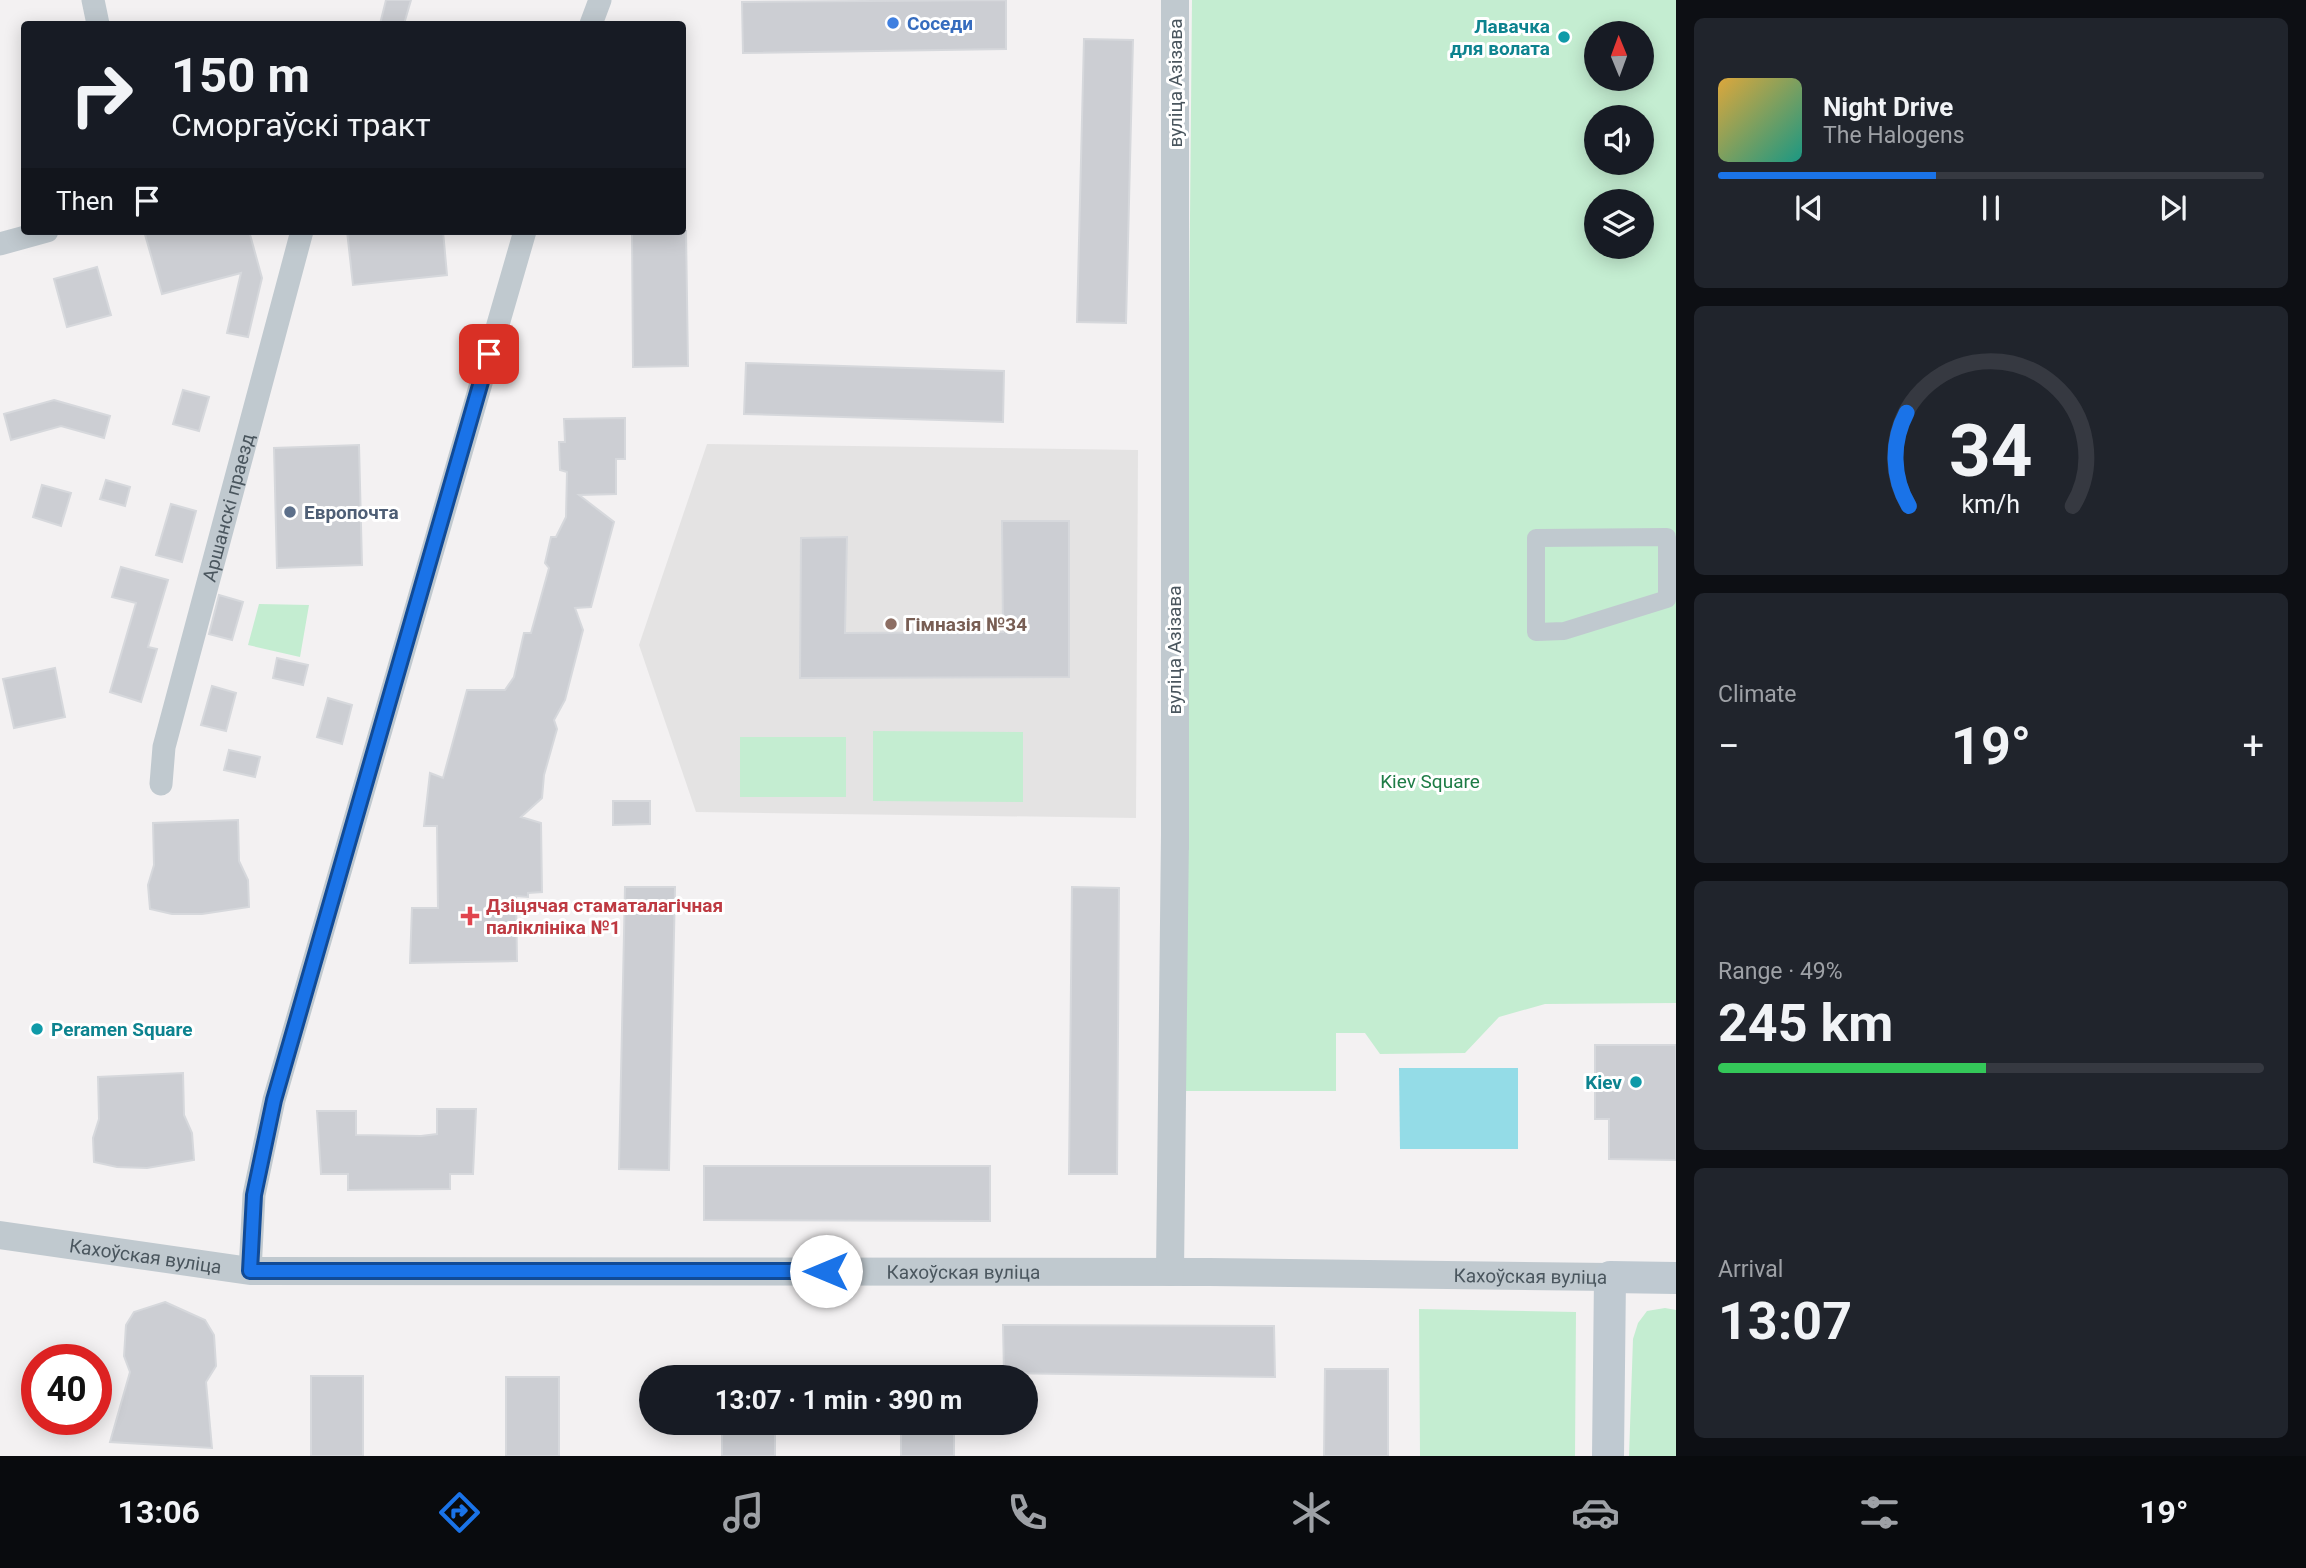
<!DOCTYPE html>
<html lang="en">
<head>
<meta charset="utf-8">
<style>
	body { margin:0; font-family:Roboto,sans-serif; background:#20242c; color:#f1f3f6; height:100vh; display:flex; flex-direction:column; font-size:26px; white-space:nowrap }
	* { box-sizing:border-box; margin:0 }
	p { font-size:23px; color:#9ea1a6 }
	.icon { flex:none; width:38px; height:38px; fill:none; stroke:currentColor; stroke-width:2; stroke-linecap:round; stroke-linejoin:round }
	.map { position:relative; flex:1; overflow:hidden }
	.details { display:flex; flex-direction:column; gap:18px; padding:18px; background:#0d0f14; width:630px }
	.details>* { flex:none }
	.guide { position:absolute; left:21px; top:21px; width:665px; height:214px; border-radius:7px; box-shadow:0 4px 18px #0003; background:#171b24; color:#f1f3f6; overflow:hidden }
	.needle { width:46px; rotate:359deg }
	.controls { position:absolute; left:1584px; top:21px; display:grid; gap:14px }
	.controls a { display:grid; place-items:center; width:70px; height:70px; border-radius:50%; background:#171b24; box-shadow:0 4px 18px #0003; font-size:35px }
	.speed { position:absolute; left:21px; top:1344px; display:flex; gap:14px; font-size:35px; font-weight:700; text-align:center }
	.speed>* { display:grid; place-content:center; width:91px; height:91px; border-radius:50%; background:#171b24; box-shadow:0 4px 18px #0003; line-height:1 }
	.speed .limit { border:10px solid #d22; background:#fff; color:#111 }
	.pin { position:absolute; display:grid; place-items:center; width:60px; height:60px; color:#fff; margin:-30px; border-radius:14px; box-shadow:0 4px 10px #0006 }
	.me { position:absolute; width:77px; margin:-38px; rotate:270deg; stroke-linejoin:round; filter:drop-shadow(0 0 5px #0008) }
	.turn { display:flex; align-items:center; gap:24px; height:147px; padding:0 35px; font-size:32px }
	.turn .icon { width:91px; height:91px; stroke-width:2.5 }
	.turn b { display:block; font-size:49px; line-height:60px }
	.then { display:flex; align-items:center; height:66px; padding:0 35px; background:#0003; gap:14px; font-size:26px }
	.big { font-size:52px; font-weight:700; line-height:1.1 }
	.details .card { flex:1; display:flex; flex-direction:column; justify-content:center; gap:10px; min-width:0; padding:0 24px; border-radius:10px; background:#20242c }
	.details .dial { align-items:center; gap:0 }
	.dial svg { height:182px; overflow:visible; fill:none; stroke:#363941; stroke-width:7; stroke-linecap:round; text-anchor:middle }
	.dial text { fill:#f1f3f6; stroke:none }
	.song { display:flex; align-items:center; gap:21px }
	.cover { width:84px; height:84px; border-radius:10px; background:linear-gradient(135deg,hsl(40 70% 55%),hsl(170 70% 35%)) }
	.played { height:7px; border-radius:4px; background:linear-gradient(90deg,#1a73e8 40%,#363941 40%) }
	.keys { display:flex; justify-content:space-around; direction:ltr }
	.heat { display:flex; justify-content:space-between; align-items:center; font-size:38px; direction:ltr }
	.charge { height:10px; border-radius:5px; background:linear-gradient(90deg,#34c759 49%,#363941 0) }
	.trip { position:absolute; left:639px; top:1365px; width:399px; height:70px; border-radius:35px; background:#171b24; box-shadow:0 4px 18px #0003; font-weight:700; line-height:70px; text-align:center }
	.tabs { display:flex; height:112px; justify-content:space-around; align-items:center; background:#090b0e; color:#9ea1a6 }
	.tabs .icon { width:49px; height:49px }
	.tabs .selected { color:#1a73e8 }
	.tabs b { font-size:32px; color:#f1f3f6 }
	main { display:flex; flex:1; min-height:0 }
	.map>svg:first-child { display:block }
	.education { fill:#e4e3e3 }
	.green { fill:#c4edd1; fill-rule:evenodd }
	.water { fill:#94dce7 }
	.building { fill:#ccced3; stroke:#d6d8dc; stroke-width:2 }
	.lines { fill:none; stroke-linecap:round; stroke-linejoin:round }
	.pedestrian { stroke:#c0c9cf; stroke-width:18 }
	.minor { stroke:#c0c9cf; stroke-width:23 }
	.tertiary { stroke:#c0c9cf; stroke-width:28 }
	.secondary { stroke:#bfc9d1; stroke-width:32 }
	.route-casing { stroke:#114b97; stroke-width:18 }
	.route { stroke:#1a73e8; stroke-width:12 }
	.shop-dot { fill:#3f7fe0; stroke:#fff; stroke-width:2.5 }
	.culture-dot { fill:#0f9aa8; stroke:#fff; stroke-width:2.5 }
	.service-dot { fill:#5c6f8a; stroke:#fff; stroke-width:2.5 }
	.education-dot { fill:#8d6e63; stroke:#fff; stroke-width:2.5 }
	.health-dot { fill:#e0444e; stroke:#fff; stroke-width:2.5 }
	.labels { text-anchor:middle; stroke-width:6; stroke-linejoin:round; paint-order:stroke }
	.shop-label { font-size:19px; font-weight:bold; fill:#366cbe; stroke:#fff; text-anchor:start }
	.culture-label { font-size:19px; font-weight:bold; fill:#0d838f; stroke:#fff; text-anchor:end }
	.street-label { font-size:19px; fill:#4a565e; stroke:#fff }
	.service-label { font-size:19px; font-weight:bold; fill:#4e5e75; stroke:#fff; text-anchor:start }
	.education-label { font-size:19px; font-weight:bold; fill:#785e54; stroke:#fff; text-anchor:start }
	.park-label { font-size:19px; fill:#1e7c46; stroke:#fff }
	.health-label { font-size:19px; font-weight:bold; fill:#be3a42; stroke:#fff; text-anchor:start }
</style>
</head>
<body>
<main>
<div class="map">
<svg width="1676" height="1456" viewBox="0 0 1676 1456">
	<rect width="100%" height="100%" fill="#f3f1f2"/>
	<path class="education" d="M707,444l431,6 -2,368 -440,-6 -57,-167z"/>
	<path class="green" d="M1192,0h484v1003l-131,1 -46,13 -34,36 -85,1 -15,-21h-29v58h-154zM1596,33h46v46h-46zM1596,117h46v46h-46zM1596,201h46v46h-46z
		M259,604l50,1 -9,52 -52,-12z
		M873,731l150,1v70l-150,-1z
		M740,737h106v60h-106z
		M1665,1308l11,2v146h-47l4,-117 5,-16 9,-12z
		M1419,1309l157,3 -1,144h-155z"/>
	<path class="water" d="M1399,1068h119v81h-118z"/>
	<path class="building" d="M386,0h25l-7,24h-24z
		M1006,0v49l-263,4 -1,-51z
		M1084,39l49,1 -7,283 -49,-1z
		M144,231h105l13,47 -14,59 -21,-4 14,-60 -79,21z
		M347,231h96l4,44 -94,10z
		M632,231h54l2,135 -55,1z
		M97,267l14,48 -44,12 -13,-48z
		M746,363l258,8 -1,51 -259,-8z
		M183,390l26,7 -10,34 -26,-7z
		M54,400l56,16 -6,22 -43,-12 -50,14 -7,-26z
		M625,418v41h-9v35l-37,1 35,27 -23,85 -16,1 8,22 -18,70 -11,20 3,9 -13,46 -2,23 -21,19 20,6 1,69 -14,1v4l-12,-1 1,65 -107,2 2,-55h26l-1,-82h-13l6,-53 13,5 24,-88h38l9,-13 10,-44h7l18,-65 -4,-5 6,-26h5l10,-20 1,-45 -7,-2 -1,-28h6l-1,-23z
		M359,445l3,120 -85,3 -3,-120z
		M106,480l24,7 -5,19 -25,-7z
		M42,485l29,8 -10,33 -28,-9z
		M171,504l25,7 -14,51 -26,-7z
		M1002,521h67v156l-269,1 1,-140 46,-1 -2,96 158,-1z
		M121,567l47,13 -20,67 9,2 -16,53 -31,-10 26,-89 -24,-6z
		M219,595l24,7 -11,38 -23,-6z
		M277,658l31,7 -5,20 -30,-7z
		M55,668l10,49 -51,11 -11,-49z
		M212,686l24,7 -10,38 -25,-6z
		M328,698l24,7 -10,39 -25,-7z
		M229,750l31,7 -5,20 -31,-7z
		M613,801h37v23l-37,1z
		M238,820l1,41 9,19 1,27 -47,7h-30l-22,-5 -2,-24 6,-20 -1,-42z
		M625,887h50l-6,283 -50,-1z
		M1072,887l47,1 -2,286h-48z
		M1595,1045h81v115l-67,-1v-40h-14z
		M183,1073l1,42 8,18 2,27 -47,8 -30,-1 -23,-5 -1,-24 6,-19 -1,-42z
		M437,1109h39l-3,65h-23v15l-102,1v-16h-27l-4,-63h39v24l65,1 16,-2z
		M704,1166h286v55l-286,-1z
		M165,1302l40,18 9,15 2,31 -10,16 6,66 -102,-6 20,-70 -6,-16 2,-31 8,-13z
		M1003,1325l271,1 1,51 -271,-4z
		M1325,1369h63v87h-64z
		M311,1376h52v80h-52z
		M506,1377h53v79h-53z
		M722,1423h53v33h-53z
		M901,1423h53v33h-53z"/>
	<g class="lines">
		<path class="pedestrian" d="M1667,537v62l-103,32 -28,1v-94z"/>
		<g class="minor">
			<path d="M93,0l5,24"/>
			<path d="M591,24l9,-24"/>
			<path d="M0,244l47,-13"/>
			<path id="s1" d="M161,784l3,-37 138,-516"/>
			<path d="M250,1271l4,-76 20,-95 251,-869"/>
		</g>
		<g class="tertiary">
			<path id="s2" d="M0,1235l250,36 959,1 401,5"/>
			<path d="M1170,1272l5,-437v14v-849"/>
		</g>
		<path class="secondary" d="M1608,1456l2,-179 66,1"/>
	</g>
	<g class="lines">
		<g class="route-casing">
			<path id="route" d="M489,354l-215,746 -20,95 -4,76h576"/>
		</g>
		<use href="#route" class="route"/>
	</g>
	<circle class="shop-dot" cx="893" cy="23" r="7"/>
	<g class="culture-dot">
		<circle cx="1564" cy="37" r="7"/>
		<circle cx="37" cy="1029" r="7"/>
		<circle cx="1636" cy="1082" r="7"/>
	</g>
	<circle class="service-dot" cx="290" cy="512" r="7"/>
	<circle class="education-dot" cx="891" cy="624" r="7"/>
	<path class="health-dot" d="M466.5 905.5h7v7h7v7h-7v7h-7v-7h-7v-7h7z"/>
	<g class="labels">
		<g class="shop-label">
			<text x="907" y="30">Соседи</text>
		</g>
		<g class="culture-label">
			<text x="1550" y="33">Лавачка<tspan x="1550" dy="22">для волата</tspan></text>
			<text x="51" y="1036" text-anchor="start">Peramen Square</text>
			<text x="1622" y="1089">Kiev</text>
		</g>
		<g class="street-label">
			<text transform="translate(1175 83) rotate(-90)" y="7">вуліца Азізава</text>
			<text dy="7" stroke="none"><textPath href="#s1" startOffset="285">Аршанскі праезд</textPath></text>
			<text transform="translate(1174 650) rotate(-90)" y="7">вуліца Азізава</text>
			<text dy="7" stroke="none"><textPath href="#s2" startOffset="147">Кахоўская вуліца</textPath></text>
			<text dy="7" stroke="none"><textPath href="#s2" startOffset="966">Кахоўская вуліца</textPath></text>
			<text dy="7" stroke="none"><textPath href="#s2" startOffset="1533">Кахоўская вуліца</textPath></text>
		</g>
		<g class="service-label">
			<text x="304" y="519">Европочта</text>
		</g>
		<g class="education-label">
			<text x="905" y="631">Гімназія №34</text>
		</g>
		<g class="park-label">
			<text x="1430" y="788">Kiev Square</text>
		</g>
		<g class="health-label">
			<text x="486" y="912">Дзіцячая стаматалагічная<tspan x="486" dy="22">паліклініка №1</tspan></text>
		</g>
	</g>
</svg>
<div class="controls">
<a><svg class="needle" viewBox="-14 -14 28 28"><path d="M0-13l5 13h-10z" fill="#e53935"/><path d="M0 13l5-13h-10z" fill="#9ea1a6"/></svg></a>
<a><svg class="icon" aria-label="sound" viewBox="0 0 24 24"><path d="M4 9h4l5-4v14l-5-4H4zM17 9q2 3 0 6"/></svg></a>
<a><svg class="icon" aria-label="layers" viewBox="0 0 24 24"><path d="M12 4l9 5-9 5-9-5zM3 14l9 5 9-5"/></svg></a>
</div>
<div class="speed"><div class="limit">40</div></div>
<div class="pin" style="left:489px;top:354px;background:#d93025"><svg class="icon" aria-label="arrive" viewBox="0 0 24 24"><path d="M6 21V4h12l-3 4 3 4H6"/></svg></div>
<svg class="me" style="left:826px;top:1271px" viewBox="-20 -20 40 40"><circle r="19" fill="#fff"/><path d="M0-13L10 11 0 6-10 11z" fill="#1a73e8"/></svg>
<div class="trip">13:07 · 1 min · 390 m</div>
<div class="guide">
<div class="turn"><svg class="icon" aria-label="right" viewBox="0 0 24 24"><path d="M7 20v-9h11M14 6l5 5-5 5"/></svg><div><b>150 m</b>Сморгаўскі тракт</div></div>
<div class="then">Then<svg class="icon" aria-label="arrive" viewBox="0 0 24 24"><path d="M6 21V4h12l-3 4 3 4H6"/></svg></div>
</div>
</div>
<section class="details">
<div class="card">
<div class="song"><i class="cover"></i><div><b>Night Drive</b><p>The Halogens</p></div></div>
<div class="played"></div>
<div class="keys"><svg class="icon" aria-label="previous" viewBox="0 0 24 24"><path d="M18 5L8 12l10 7zM5 5v14"/></svg><svg class="icon" aria-label="pause" viewBox="0 0 24 24"><path d="M8 5v14M16 5v14"/></svg><svg class="icon" aria-label="next" viewBox="0 0 24 24"><path d="M6 5l10 7-10 7zM19 5v14"/></svg></div>
</div>
<div class="card dial"><svg viewBox="0 0 100 80">
<path d="M14 69A42 42 0 1 1 86 69"/>
<path d="M14 69A42 42 0 0 1 13 28" stroke="#1a73e8"/>
<text x="50" y="56" font-size="32" font-weight="700">34</text>
<text x="50" y="72" font-size="11">km/h</text>
</svg></div>
<div class="card"><p>Climate</p>
<div class="heat"><a>−</a><b class="big">19°</b><a>+</a></div>
</div>
<div class="card"><p>Range · 49%</p><b class="big">245 km</b><div class="charge"></div></div>
<div class="card"><p>Arrival</p><b class="big">13:07</b></div>
</section>
</main>
<nav class="tabs">
<b>13:06</b>
<svg class="icon selected" aria-label="directions" viewBox="0 0 24 24"><path d="M12 3l9 9-9 9-9-9zM9 14v-3h6M13 9l2 2-2 2"/></svg>
<svg class="icon" aria-label="music" viewBox="0 0 24 24"><path d="M9 18V5l10-2v13"/><circle cx="6" cy="18" r="3"/><circle cx="16" cy="16" r="3"/></svg>
<svg class="icon" aria-label="phone" viewBox="0 0 24 24"><path d="M5 4h4l2 5-3 2q2 4 5 5l2-3 5 2v4C11 20 4 13 5 4z"/></svg>
<svg class="icon" aria-label="climate" viewBox="0 0 24 24"><path d="M12 3v18M4 7l16 10M4 17L20 7"/></svg>
<svg class="icon" aria-label="car" viewBox="0 0 24 24"><path d="M5 17H2v-5l4-1 3-4h7l3 4 3 1v5h-3M9 17h6M6 11h13"/><circle cx="7" cy="17" r="2"/><circle cx="17" cy="17" r="2"/></svg>
<svg class="icon" aria-label="filters" viewBox="0 0 24 24"><path d="M4 7h16M4 17h16"/><circle cx="9" cy="7" r="2"/><circle cx="15" cy="17" r="2"/></svg>
<b>19°</b>
</nav>
</body>
</html>
